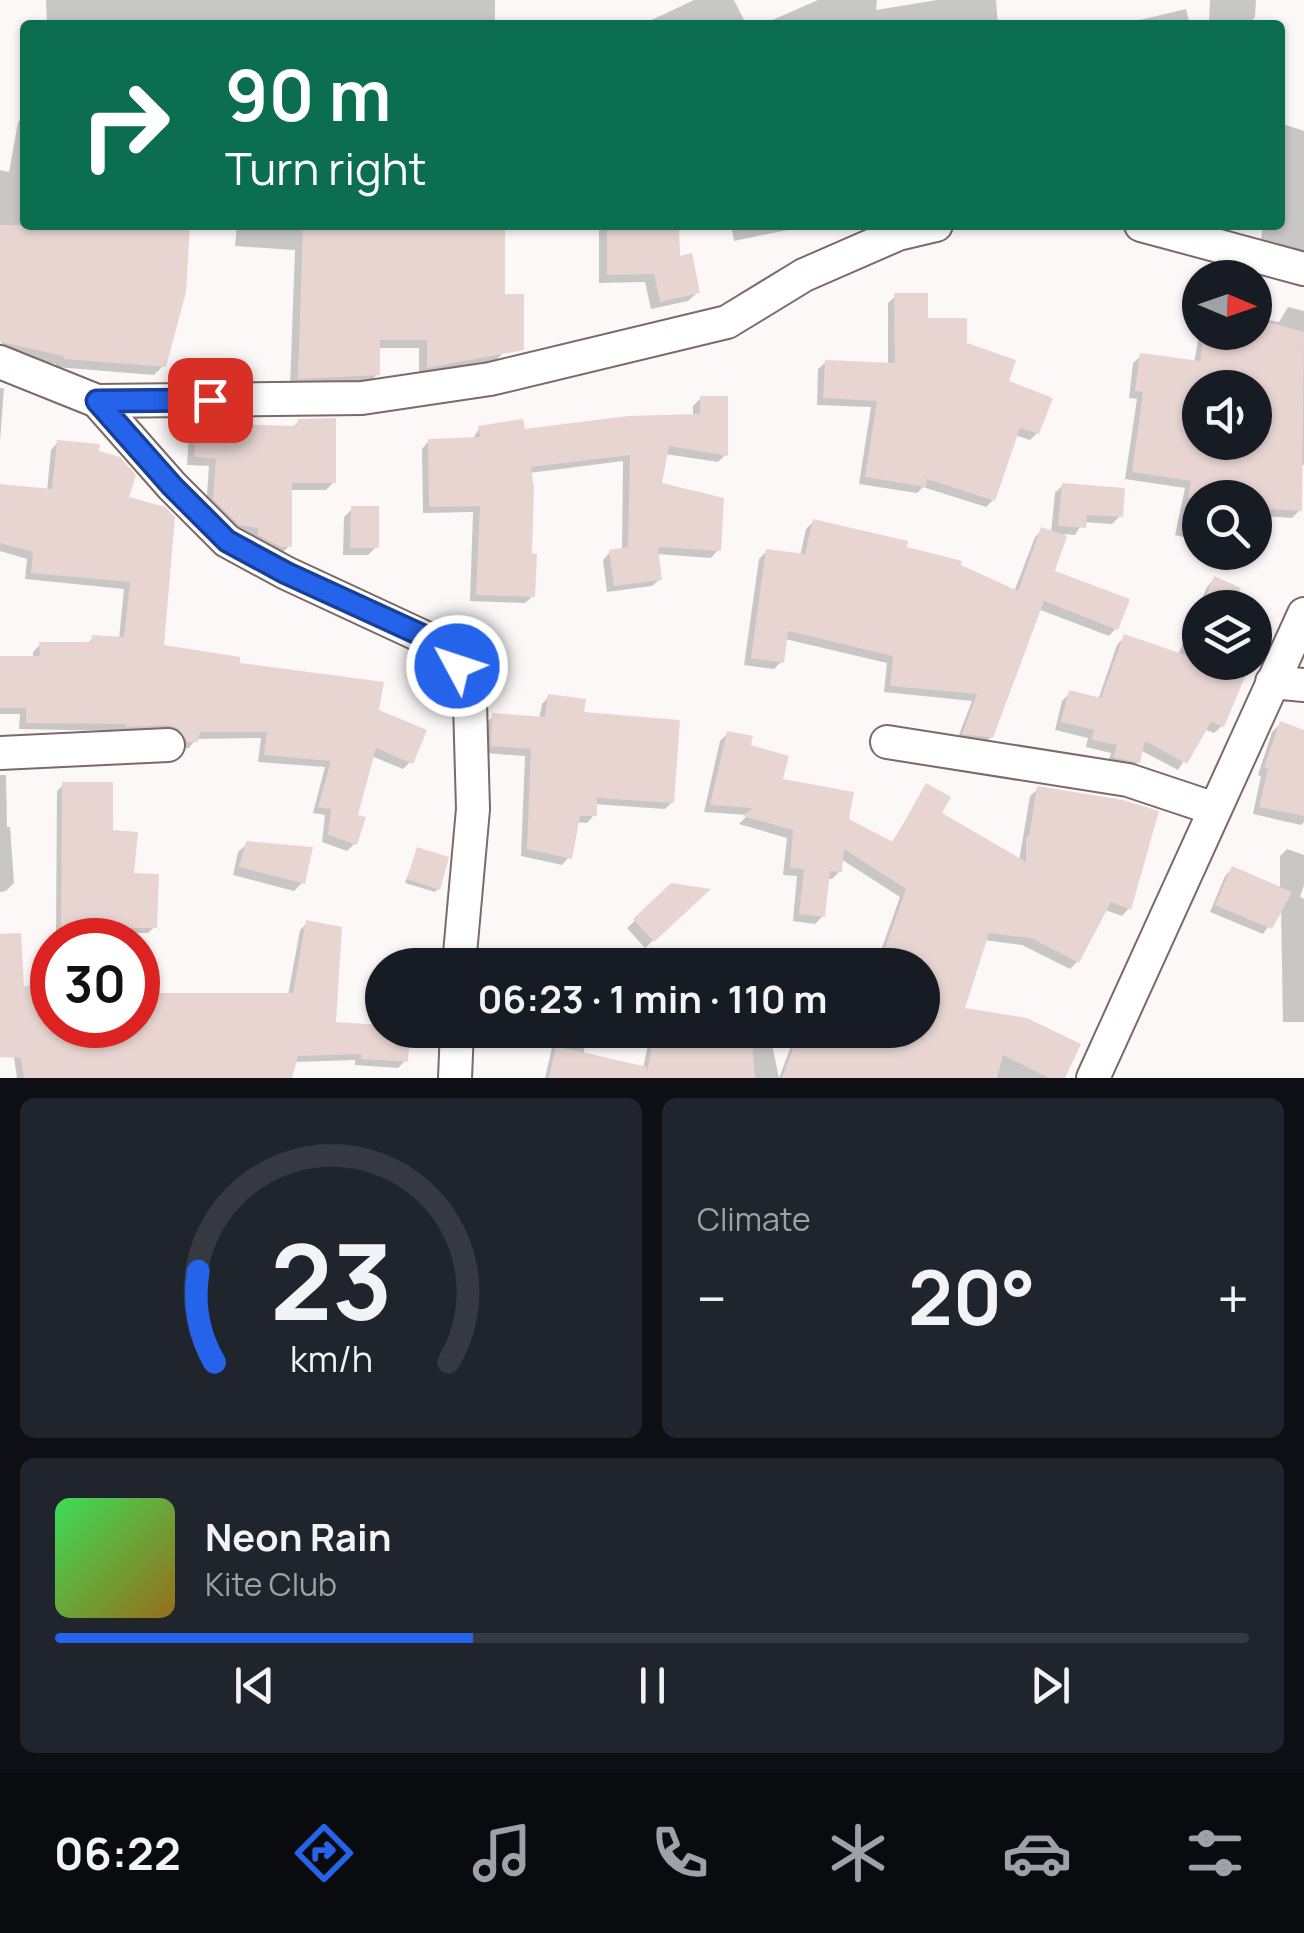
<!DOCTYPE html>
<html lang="en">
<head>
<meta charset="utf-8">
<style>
	body { margin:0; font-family:Manrope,sans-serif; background:#20242c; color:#f1f3f6; height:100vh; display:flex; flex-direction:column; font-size:38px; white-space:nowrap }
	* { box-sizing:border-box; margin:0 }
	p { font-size:32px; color:#9ea1a6 }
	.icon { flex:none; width:55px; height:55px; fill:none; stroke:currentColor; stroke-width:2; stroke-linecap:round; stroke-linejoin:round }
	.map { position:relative; height:1078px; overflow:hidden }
	.drawer { display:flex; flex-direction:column; gap:20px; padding:20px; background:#0d0f14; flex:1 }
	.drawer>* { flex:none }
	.top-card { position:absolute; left:20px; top:20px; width:1265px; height:210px; border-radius:10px; box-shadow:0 2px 8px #0004; background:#0b6e4f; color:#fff; overflow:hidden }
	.needle { width:65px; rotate:92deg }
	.buttons { position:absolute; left:1182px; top:260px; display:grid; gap:20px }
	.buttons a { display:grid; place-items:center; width:90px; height:90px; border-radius:50%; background:#171b24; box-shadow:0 2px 8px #0004; font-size:50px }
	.speed { position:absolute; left:30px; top:918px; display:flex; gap:20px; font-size:50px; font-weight:700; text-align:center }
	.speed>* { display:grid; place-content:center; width:130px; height:130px; border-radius:50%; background:#171b24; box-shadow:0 2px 8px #0004; line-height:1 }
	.speed .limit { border:15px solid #d22; background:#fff; color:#111 }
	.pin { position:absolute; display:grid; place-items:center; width:85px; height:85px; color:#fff; margin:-42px; border-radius:20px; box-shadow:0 5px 15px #0006 }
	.me { position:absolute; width:110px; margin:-55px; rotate:310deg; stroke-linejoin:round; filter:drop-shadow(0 0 8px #0008) }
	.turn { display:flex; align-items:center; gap:35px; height:210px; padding:0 40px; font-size:45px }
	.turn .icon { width:130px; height:130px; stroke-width:2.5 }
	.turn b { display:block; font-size:70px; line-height:85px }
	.big { font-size:75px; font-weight:700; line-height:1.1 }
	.drawer .widget { flex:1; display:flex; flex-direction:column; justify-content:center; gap:15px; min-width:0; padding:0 35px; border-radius:15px; background:#20242c }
	.drawer .dial { align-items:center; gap:0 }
	.dial svg { height:260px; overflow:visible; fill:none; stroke:#363941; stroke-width:7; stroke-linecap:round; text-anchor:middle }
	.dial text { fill:#f1f3f6; stroke:none }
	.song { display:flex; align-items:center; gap:30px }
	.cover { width:120px; height:120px; border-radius:15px; background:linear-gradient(135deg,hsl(130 70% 55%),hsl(40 70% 35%)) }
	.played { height:10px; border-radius:5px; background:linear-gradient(90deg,#2563eb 35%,#363941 35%) }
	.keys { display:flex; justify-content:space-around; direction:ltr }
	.heat { display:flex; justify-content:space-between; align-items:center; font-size:55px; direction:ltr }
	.drawer .tiles { flex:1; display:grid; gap:20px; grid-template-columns:1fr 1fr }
	.widget:last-child { grid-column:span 2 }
	.trip { position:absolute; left:365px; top:948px; width:575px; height:100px; border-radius:50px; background:#171b24; box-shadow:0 2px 8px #0004; font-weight:700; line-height:100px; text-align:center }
	.dock { display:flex; height:160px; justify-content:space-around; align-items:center; background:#090b0e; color:#9ea1a6 }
	.dock .icon { width:70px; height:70px }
	.dock .selected { color:#2563eb }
	.dock b { font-size:45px; color:#f1f3f6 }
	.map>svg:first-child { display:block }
	.shadow { fill:#0003; fill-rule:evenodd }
	.building { fill:#e8d5d1; fill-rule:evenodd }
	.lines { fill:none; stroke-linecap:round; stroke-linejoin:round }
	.minor-casing { stroke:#7b6a66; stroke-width:36 }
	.minor { stroke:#fff; stroke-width:32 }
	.route-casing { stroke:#184099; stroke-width:25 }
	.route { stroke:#2563eb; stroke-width:18 }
</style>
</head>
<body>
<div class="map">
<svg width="1304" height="1078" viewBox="0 0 1304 1078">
	<rect width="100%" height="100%" fill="#fcf8f8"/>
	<path class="shadow" d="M46,0h449v25h-448z
		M694,0h40l12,24 -105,1z
		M818,0h59l-1,10 61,-10h59l2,25h-237z
		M1210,0h46l-1,17 -7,8 -39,-3z
		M1186,9l4,16h-62l3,-3z
		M25,115v110h164l-26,141 -9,9 -98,-8v-3l-56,-12 6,-42 -6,-6v-134l9,2 9,-50z
		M1280,123l24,8v119l-44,-3 3,-22h17z
		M237,225h265v129l-9,9 -74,13v-28h-41v26l-10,9 -78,4 5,-137 -60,-4z
		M599,225h78v34l21,33 -10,9 -37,8 -6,-27 -46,1z
		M731,225h81l-78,16z
		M896,296l30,25 38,24 42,38 31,50 -7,7 -15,-5 -22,65 -7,7 -63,-20 -6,6 -58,-9 12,-77 -54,-2 1,-36 8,-7 62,3v-62z
		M1288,307l16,4v154l-62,-4 58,49 -8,8 -31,-2 -6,6v-24h-55v43l-25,-6 10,-47 -60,-9 12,-80 -8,-1 4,-35 8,-7 53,7 6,-34v3h55v-14l24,4zM1200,388h55v54h-55z
		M0,388h4l-4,53z
		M701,398l24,57 -7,7 -53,-8 -6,31 59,65 -7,8 -54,-4 3,25 -8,7 -45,6 -4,-32 7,-8 12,-2 1,-89 -94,12 4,123 -8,7 -55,-2 3,-89 -50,1 -1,-64 7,-8 43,-1 7,-11 44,3 170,-15v-11z
		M299,421l35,61 -8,8h-36l-1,56 -8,8 -30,-11v-8l-20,-3 -25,-24 3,-42 -22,-1 2,-32 8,-8 96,2z
		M58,442l39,11 29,46 36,148 75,18 139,46 34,51 -7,7 -32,-13 -16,60 -1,28 -7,7 -25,-9 3,-27 -12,-2 12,-46 -67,-5 3,-24 -65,1 -7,9h-9l-60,-17 -101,-2 1,-15h-20v-55l33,-1v-6l7,-7h46l7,-7 26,1 5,-50 -99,-10 2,-20 -27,-8v-65l47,5 4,-41z
		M1063,485l57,31 -8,8 -29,-2 -8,13 -10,-1 -13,38 64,56 -7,8 -71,-27 -47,128 -8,8 -26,-5 15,-39 -88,-9 3,-29 -102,-24 -3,22 -8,8 -30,-4 15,-106 7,-7 34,4 6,-27 8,-8 144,45 56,26 21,-55 7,-7 9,3 4,-40z
		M352,509l24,38 -8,8h-25l1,-38z
		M1214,579l18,29h-32v54h47l-25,64 -8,7 -10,-4 -26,41 -38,-20 -2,12 -8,7 -23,-4 4,-12 -25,-6 2,-9 -33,-8 7,-29 8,-8 28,7 19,-55 8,-8 53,18 29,-68z
		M1255,617l9,4 -9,22z
		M549,696l32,19 91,87 -7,7 -71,-5v11l-7,8 -11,-1 -7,35 -7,8 -41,-9 4,-100 -40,-3 1,-30 7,-7 46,3 3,-15z
		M1280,724l24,8v90l-3,3 -48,-11 8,-38 -3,-1 14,-43z
		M728,733l20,14 31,34 112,63 36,-58 11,27 81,48 11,-65 8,-7 91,119 -7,8 -17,-6 -28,52 -7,7 -48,-24 -38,-5 -22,70 116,36 -16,32h-283l18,-48h125v-65h-80l10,-13 26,7 22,-62 -59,-38 -1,12 -8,8h-5l-4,37 -8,8 -22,-3 4,-45 -14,-1 4,-37 -48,-14 9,-9 -44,-3 16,-71z
		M0,775h6l1,52h3l4,56 -8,8 -6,1z
		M63,785l48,47 43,95 -6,6 -92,1 1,-143z
		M247,844l55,39 -8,8 -61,-16 5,-23z
		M418,849l20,40 -3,3 -30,-9z
		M1287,849l17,6v30l-4,12 4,2v123h-21l-2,-114 -18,26 -53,-22 15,-36 7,-7 48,20v-33z
		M672,886l34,5 -61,57 -18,-20z
		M307,923l26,102 74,5 -2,31 -7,7 -43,-3v-5l-61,2 -4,16h-273l-12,-82 7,-7 40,-2v38h86v-29l150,-1 12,-65z
		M556,1030h29l-1,25 22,5 -4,18h-57z
		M651,1030h118l10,48h-138z"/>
	<path class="building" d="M0,225h190l-4,67 -20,75 -102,-8v-3l-64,-14z
		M303,225h202v69h19v56l-97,18v-28h-47v35l-82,4z
		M607,225h72l1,31 12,-3 8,40 -40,9 -6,-28 -47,1z
		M894,293h34v25h39v25l49,17 -7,21 44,17 -14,36 -19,-6 -25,73 -68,-22 -1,8 -61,-10 12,-76 -54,-3 2,-38 70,3z
		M1260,320l44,12 -2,179 -47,-3v-10h-67l3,-17 -59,-9 11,-80 -8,-1 5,-38 60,8 4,-29h53zM1200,388h55v54h-55z
		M700,396h28v60l-59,-10 -7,37 62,15 -3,53 -63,-4 4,33 -48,6 -5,-36 19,-3 2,-92 -99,12 3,21 -2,65 5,1 -2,43 -59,-2 4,-89 -51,1 -1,-68 52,-2 -2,-11 45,-7 2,10 103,-13 72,-2z
		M336,418v65h-44v64h-11l-23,-12v-7l-19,-3 -26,-26 3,-40 -22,-2 2,-34 101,3 1,-7z
		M57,440l43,4 -1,7 21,6 16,18 -7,22 36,10 10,10 -11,128 76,12v6l144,19 -5,28 48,20 -14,34 -37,-16 -18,67 8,2 -9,28 -29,-10 3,-26 -13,-2 13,-46 -67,-6 3,-23h-67l-2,10h-11l-9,-14 -10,-3 -42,2v-3l-100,-1v-15h-26v-52h40l-1,-14h52l1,-7 32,2 6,-55 -99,-9 2,-21 -33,-9v-59l52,5z
		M1062,483l63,5 -2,29 -36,-2 -1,13 -28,-2z
		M351,506h28v42h-29z
		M813,519l95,22 -1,6 55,14 -1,4 57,26 23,-64 26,9 -12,35 75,28 -12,31 -74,-29 -51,137 -31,-4 15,-40 -87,-8 3,-30 -105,-25 -4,32 -33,-5 15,-109 39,5z
		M1214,576l27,12 -8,20h-32z
		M1124,634l76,26v2l47,10 -23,55 -13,-5 -24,42 -42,-23 -5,22 -27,-6 4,-12 -25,-5 2,-10 -33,-8 8,-32 32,8z
		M548,694l38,5 -2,13 96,8 -6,83 -77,-5v18h-17l-8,43 -45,-10 4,-100 -40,-3 1,-33 53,4z
		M1280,721l24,9v86l-45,-9 9,-39 -4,-1z
		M727,731l26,5 -2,9 38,11 -6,23 71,13 -5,27 44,23 33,-59 25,14 -9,16 84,49v-25h3l8,-51 86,14 36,11 -28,99 -20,-8 -32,61 -48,-25 -42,-5 -24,75 62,10 54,26 -16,34h-16l-46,-23 -6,23h-215l18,-48h122v-65h-43l27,-76 -62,-40 -2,23 -12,-1 -5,46 -26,-3 5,-45 -14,-1 3,-38 -50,-14 9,-8 -42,-3z
		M62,782h51v48l25,2 -4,41 25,1 -2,54h-96z
		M246,841l67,6 -8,37 -66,-17z
		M417,847l32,10 -9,33 -33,-11z
		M1232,866l60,26 -20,37 -57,-24z
		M671,883l40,6 -57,53 -21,-23z
		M306,920l36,7 -6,95 46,3v5h28l-2,32 -47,-3v-5l-63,2 -6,22h-268l-3,-20 -21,-1v-123l21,-1 3,53 28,-1v40h86v-32h155z
		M655,1030h96l4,48h-109z
		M556,1046l91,21 -1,11h-97z"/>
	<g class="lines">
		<g class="minor-casing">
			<path id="minor" d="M1141,225l163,44
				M0,362l97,39 265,-3 128,-19 237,-57 77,-47 94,-41 38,-9
				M97,401l75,85 55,55 59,32 142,66 29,27 13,37 3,106 -14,156
				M1272,682l32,3
				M887,742l241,38 87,29
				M0,753l168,-8
				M455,1078l2,-48
				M1093,1078l211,-464"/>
		</g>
		<use href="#minor" class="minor"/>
	</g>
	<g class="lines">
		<g class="route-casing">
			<path id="route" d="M210,400l-113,1 75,85 55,55 59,32 142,65 29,28"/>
		</g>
		<use href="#route" class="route"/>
	</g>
</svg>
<div class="buttons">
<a><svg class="needle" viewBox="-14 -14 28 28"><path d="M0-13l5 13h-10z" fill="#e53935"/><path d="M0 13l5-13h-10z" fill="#9ea1a6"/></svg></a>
<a><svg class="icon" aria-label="sound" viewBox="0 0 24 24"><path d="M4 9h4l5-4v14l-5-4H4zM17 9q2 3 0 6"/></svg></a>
<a><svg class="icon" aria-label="search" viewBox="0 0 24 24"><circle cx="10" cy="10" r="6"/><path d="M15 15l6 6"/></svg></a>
<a><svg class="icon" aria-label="layers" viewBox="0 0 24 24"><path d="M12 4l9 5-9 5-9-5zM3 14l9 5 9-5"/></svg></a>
</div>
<div class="speed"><div class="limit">30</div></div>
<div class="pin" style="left:210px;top:400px;background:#d93025"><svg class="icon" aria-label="arrive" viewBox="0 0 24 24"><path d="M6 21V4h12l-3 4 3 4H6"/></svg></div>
<svg class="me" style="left:457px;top:666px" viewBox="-20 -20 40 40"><circle r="17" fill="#2563eb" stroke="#fff" stroke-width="3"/><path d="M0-11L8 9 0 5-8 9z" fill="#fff"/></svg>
<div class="trip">06:23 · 1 min · 110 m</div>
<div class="top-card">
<div class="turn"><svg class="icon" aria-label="right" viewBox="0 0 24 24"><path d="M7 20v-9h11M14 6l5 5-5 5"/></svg><div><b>90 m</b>Turn right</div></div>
</div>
</div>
<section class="drawer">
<div class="tiles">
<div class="widget dial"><svg viewBox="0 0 100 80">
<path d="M14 69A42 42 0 1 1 86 69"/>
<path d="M14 69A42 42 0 0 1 9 41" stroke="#2563eb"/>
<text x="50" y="56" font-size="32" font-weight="700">23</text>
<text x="50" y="72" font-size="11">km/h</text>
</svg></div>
<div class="widget"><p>Climate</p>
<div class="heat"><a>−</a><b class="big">20°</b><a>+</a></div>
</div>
<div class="widget">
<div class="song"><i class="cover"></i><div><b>Neon Rain</b><p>Kite Club</p></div></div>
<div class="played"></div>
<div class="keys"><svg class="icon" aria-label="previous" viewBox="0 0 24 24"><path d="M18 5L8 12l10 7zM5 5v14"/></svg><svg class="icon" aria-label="pause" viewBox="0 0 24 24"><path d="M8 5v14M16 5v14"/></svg><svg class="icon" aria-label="next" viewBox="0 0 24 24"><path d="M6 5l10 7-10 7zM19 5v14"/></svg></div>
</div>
</div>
</section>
<nav class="dock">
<b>06:22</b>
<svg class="icon selected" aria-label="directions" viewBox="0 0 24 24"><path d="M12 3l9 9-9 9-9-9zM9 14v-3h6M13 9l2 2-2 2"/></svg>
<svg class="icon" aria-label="music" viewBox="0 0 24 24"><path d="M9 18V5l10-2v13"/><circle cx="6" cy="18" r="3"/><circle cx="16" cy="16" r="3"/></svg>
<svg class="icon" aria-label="phone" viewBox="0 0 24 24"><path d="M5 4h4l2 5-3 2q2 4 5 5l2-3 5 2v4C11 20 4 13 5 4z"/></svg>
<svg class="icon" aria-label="climate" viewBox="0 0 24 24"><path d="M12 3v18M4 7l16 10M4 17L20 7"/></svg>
<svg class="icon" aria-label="car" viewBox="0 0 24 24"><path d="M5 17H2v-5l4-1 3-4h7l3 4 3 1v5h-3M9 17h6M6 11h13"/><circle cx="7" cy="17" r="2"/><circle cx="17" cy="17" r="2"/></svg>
<svg class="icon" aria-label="filters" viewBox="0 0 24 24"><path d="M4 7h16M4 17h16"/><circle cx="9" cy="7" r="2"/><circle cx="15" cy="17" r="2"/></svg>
</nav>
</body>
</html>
